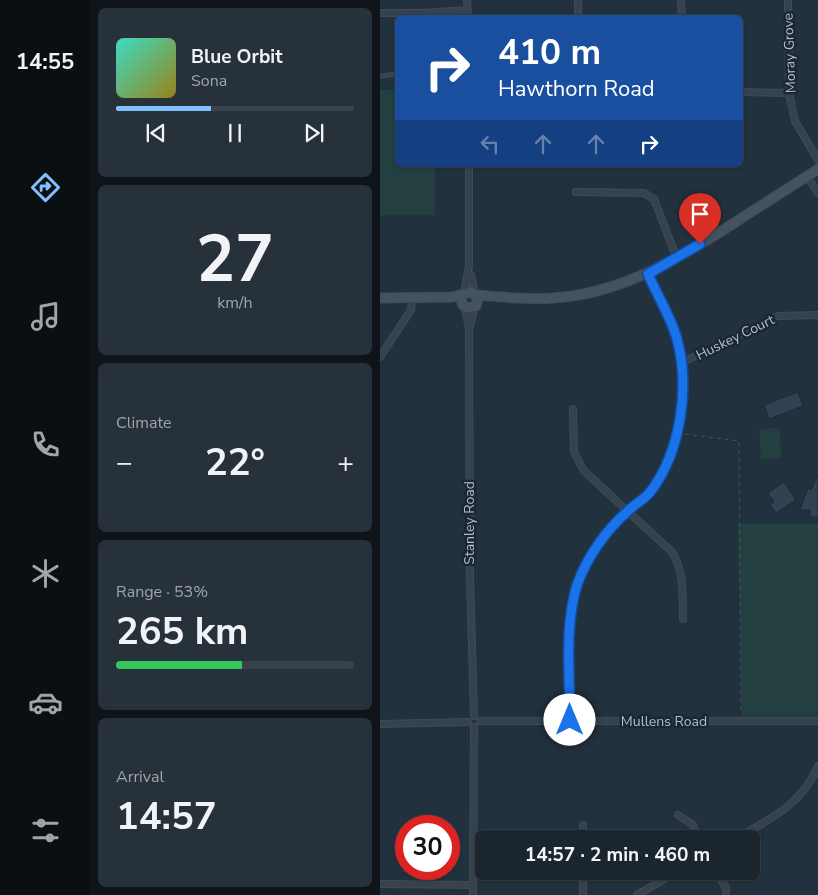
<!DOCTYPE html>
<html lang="en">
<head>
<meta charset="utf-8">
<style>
	body { margin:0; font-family:"Nunito Sans",sans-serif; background:#27313a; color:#f1f3f6; height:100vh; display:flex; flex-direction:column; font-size:19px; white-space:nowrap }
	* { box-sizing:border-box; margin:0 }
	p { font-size:16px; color:#9fa5aa }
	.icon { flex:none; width:28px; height:28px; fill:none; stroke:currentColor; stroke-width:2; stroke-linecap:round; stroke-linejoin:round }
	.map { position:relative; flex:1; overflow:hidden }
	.side { display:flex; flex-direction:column; gap:8px; padding:8px; background:#0e1419; width:290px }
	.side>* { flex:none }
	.hud { position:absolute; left:15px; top:15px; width:348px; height:152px; border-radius:8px; box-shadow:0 1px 4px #0004,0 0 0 1px #38424a; background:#1a4fa0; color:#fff; overflow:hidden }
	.speed { position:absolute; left:15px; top:815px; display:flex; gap:10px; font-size:25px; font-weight:700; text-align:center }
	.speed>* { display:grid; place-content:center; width:65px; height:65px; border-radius:50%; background:#1a252e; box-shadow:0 1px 4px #0004,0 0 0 1px #38424a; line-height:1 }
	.speed .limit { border:8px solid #d22; background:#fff; color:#111 }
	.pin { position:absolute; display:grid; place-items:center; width:42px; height:42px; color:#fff; margin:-51px -21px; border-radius:50% 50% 50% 0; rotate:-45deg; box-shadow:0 0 5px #0007 }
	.pin .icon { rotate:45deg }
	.me { position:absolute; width:55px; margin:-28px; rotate:0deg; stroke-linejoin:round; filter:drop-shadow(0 0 4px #0008) }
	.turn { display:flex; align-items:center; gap:18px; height:105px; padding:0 20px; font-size:22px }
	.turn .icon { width:65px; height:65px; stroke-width:2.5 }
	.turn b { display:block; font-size:35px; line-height:42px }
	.lanes { display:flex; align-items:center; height:48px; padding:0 20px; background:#0003; justify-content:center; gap:25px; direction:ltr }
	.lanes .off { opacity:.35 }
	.big { font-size:38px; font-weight:700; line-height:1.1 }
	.side .widget { flex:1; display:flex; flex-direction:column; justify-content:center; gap:8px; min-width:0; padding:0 18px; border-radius:8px; background:#27313a }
	.side .dial { align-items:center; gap:0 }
	.dial b { font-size:65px; line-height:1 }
	.song { display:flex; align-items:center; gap:15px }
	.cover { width:60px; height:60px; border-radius:8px; background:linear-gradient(135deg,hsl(170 70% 55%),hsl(50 70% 35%)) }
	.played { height:5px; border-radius:2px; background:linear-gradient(90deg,#82c1fe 40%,#38424a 40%) }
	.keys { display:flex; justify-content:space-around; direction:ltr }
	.heat { display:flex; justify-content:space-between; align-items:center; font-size:28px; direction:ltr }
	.charge { height:8px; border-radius:4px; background:linear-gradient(90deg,#34c759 53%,#38424a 0) }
	.trip { position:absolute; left:95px; top:830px; width:285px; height:50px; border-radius:8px; background:#1a252e; box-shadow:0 1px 4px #0004,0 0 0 1px #38424a; font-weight:700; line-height:50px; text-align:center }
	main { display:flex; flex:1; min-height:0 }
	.tab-bar { display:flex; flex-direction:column; width:90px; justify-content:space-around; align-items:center; background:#0a0f12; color:#9fa5aa }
	.tab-bar .icon { width:35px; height:35px }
	.tab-bar .selected { color:#82c1fe }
	.tab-bar b { font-size:22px; color:#f1f3f6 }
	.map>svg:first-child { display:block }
	.green { fill:#243f3f }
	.building { fill:#314352; stroke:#1d2a35 }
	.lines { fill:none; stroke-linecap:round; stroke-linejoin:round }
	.service-casing { stroke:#3f4c57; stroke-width:5 }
	.minor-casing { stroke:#3f4c57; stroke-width:8 }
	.secondary-casing { stroke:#3f4c57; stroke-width:11 }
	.path { stroke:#3d5756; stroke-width:1; stroke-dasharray:4 4; stroke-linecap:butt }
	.service { stroke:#36434e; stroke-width:3 }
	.minor { stroke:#36434e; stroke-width:6 }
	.secondary { stroke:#445261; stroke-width:9 }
	.route-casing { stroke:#114b97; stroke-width:12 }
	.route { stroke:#1a73e8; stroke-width:9 }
	.labels { text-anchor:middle; stroke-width:5; stroke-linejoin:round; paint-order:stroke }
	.street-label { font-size:14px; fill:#b2bec9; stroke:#1b2833 }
</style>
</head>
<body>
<main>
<nav class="tab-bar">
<b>14:55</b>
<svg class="icon selected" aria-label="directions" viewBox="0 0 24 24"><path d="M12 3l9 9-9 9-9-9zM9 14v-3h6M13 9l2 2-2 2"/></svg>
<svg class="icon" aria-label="music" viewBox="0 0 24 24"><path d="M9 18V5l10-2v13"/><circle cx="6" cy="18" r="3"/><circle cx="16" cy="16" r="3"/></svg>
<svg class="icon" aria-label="phone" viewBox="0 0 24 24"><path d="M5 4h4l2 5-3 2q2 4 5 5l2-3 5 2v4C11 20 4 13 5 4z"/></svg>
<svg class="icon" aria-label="climate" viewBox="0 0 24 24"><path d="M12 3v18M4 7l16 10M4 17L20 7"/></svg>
<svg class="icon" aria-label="car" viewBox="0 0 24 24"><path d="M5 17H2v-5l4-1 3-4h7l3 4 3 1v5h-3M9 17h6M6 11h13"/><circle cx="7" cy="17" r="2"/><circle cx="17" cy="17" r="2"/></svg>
<svg class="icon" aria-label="filters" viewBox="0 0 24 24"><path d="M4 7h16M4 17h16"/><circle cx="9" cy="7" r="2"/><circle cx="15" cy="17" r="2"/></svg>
</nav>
<section class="side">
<div class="widget">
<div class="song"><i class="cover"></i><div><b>Blue Orbit</b><p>Sona</p></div></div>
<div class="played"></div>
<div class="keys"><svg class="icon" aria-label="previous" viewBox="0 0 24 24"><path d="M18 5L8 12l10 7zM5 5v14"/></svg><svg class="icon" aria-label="pause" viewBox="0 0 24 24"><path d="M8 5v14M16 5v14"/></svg><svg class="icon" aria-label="next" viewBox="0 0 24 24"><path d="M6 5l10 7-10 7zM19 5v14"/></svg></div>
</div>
<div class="widget dial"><b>27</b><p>km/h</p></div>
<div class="widget"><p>Climate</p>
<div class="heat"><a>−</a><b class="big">22°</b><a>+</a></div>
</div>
<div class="widget"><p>Range · 53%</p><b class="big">265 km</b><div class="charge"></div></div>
<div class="widget"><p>Arrival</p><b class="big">14:57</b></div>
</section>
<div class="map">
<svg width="438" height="895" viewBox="0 0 438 895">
	<rect width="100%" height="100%" fill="#22313e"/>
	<path class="green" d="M0,90h17l1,75h37v50h-55z
		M400,428l1,30 -20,1 -2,-30z
		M358,524h80v192h-76z"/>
	<path class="building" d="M418,392l5,14 -34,13 -5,-14z
		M438,474v43h-8v-7h-10l8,-22 3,2z
		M404,482l12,18 -20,13 -6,-9 4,-2 -6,-9z"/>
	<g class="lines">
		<g class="service-casing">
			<path id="service" d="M0,76l18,-2"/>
		</g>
		<g class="minor-casing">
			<path id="minor" d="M87,0l1,18
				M198,0v18
				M301,0l1,18
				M408,0l1,93 6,28 23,39
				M0,13h43l45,-3
				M360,92l49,1
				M427,176l11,17
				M196,192l68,1 10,6 23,60
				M91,275l4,19
				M84,293l5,-27v-101
				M85,307l4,22 1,248 4,139
				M90,326l5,-20
				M0,357l31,-47 1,-11
				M303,362l95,-46 40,-1
				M193,409l1,43 10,19 88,81c13,21 10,44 11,67
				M190,720c0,-42 -6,-94 7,-135 10,-28 29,-55 51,-74 7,-7 17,-12 23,-20 30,-40 39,-104 26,-152 -6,-22 -20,-44 -29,-65
				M100,721h338
				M0,724l88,-2
				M298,815l15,10 6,14
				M203,825v14
				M355,839c34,-19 68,-35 83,-73
				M203,871v24
				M336,871l10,17v7
				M0,884l93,1
				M93,895l1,-168
				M257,895l41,-24"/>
		</g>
		<g class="secondary-casing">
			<path id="secondary" d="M96,295c26,2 51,5 77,3 67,-4 123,-38 178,-73 29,-19 58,-37 87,-56
				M0,298l72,-1 19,-5 7,6 -2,8 -9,2 -4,-3 -2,-5 2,-6"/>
		</g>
		<path class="path" d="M305,434l54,7 2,270"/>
		<use href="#service" class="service"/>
		<use href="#minor" class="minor"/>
		<use href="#secondary" class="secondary"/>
	</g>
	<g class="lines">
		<g class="route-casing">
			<path id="route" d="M190,720c0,-43 -6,-93 7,-135 10,-28 29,-55 51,-74 7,-7 17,-12 23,-20 30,-40 39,-104 26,-152 -6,-22 -20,-44 -29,-65l52,-30"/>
		</g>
		<use href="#route" class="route"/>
	</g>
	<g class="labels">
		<g class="street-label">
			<text transform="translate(409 53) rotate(-92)" y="5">Moray Grove</text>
			<text transform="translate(355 337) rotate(-26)" y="5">Huskey Court</text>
			<text transform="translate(89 523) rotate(-90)" y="5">Stanley Road</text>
			<text x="284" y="726">Mullens Road</text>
		</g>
	</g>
</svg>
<div class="speed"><div class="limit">30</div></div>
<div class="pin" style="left:320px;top:244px;background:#d93025"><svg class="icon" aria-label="arrive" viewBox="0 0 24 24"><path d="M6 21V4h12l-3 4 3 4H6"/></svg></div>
<svg class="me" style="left:190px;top:720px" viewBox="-20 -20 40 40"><circle r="19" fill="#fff"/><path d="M0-13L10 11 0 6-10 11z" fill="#1a73e8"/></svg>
<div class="trip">14:57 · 2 min · 460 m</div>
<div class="hud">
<div class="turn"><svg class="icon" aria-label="right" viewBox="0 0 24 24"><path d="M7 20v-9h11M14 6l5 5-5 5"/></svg><div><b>410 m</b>Hawthorn Road</div></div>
<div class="lanes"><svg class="icon off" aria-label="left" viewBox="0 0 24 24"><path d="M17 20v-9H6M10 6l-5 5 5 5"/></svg><svg class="icon off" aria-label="ahead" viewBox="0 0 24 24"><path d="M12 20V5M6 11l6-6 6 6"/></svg><svg class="icon off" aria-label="ahead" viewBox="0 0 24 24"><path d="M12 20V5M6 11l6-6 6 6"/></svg><svg class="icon" aria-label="right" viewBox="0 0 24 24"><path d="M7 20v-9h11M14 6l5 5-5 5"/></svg></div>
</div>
</div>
</main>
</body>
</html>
